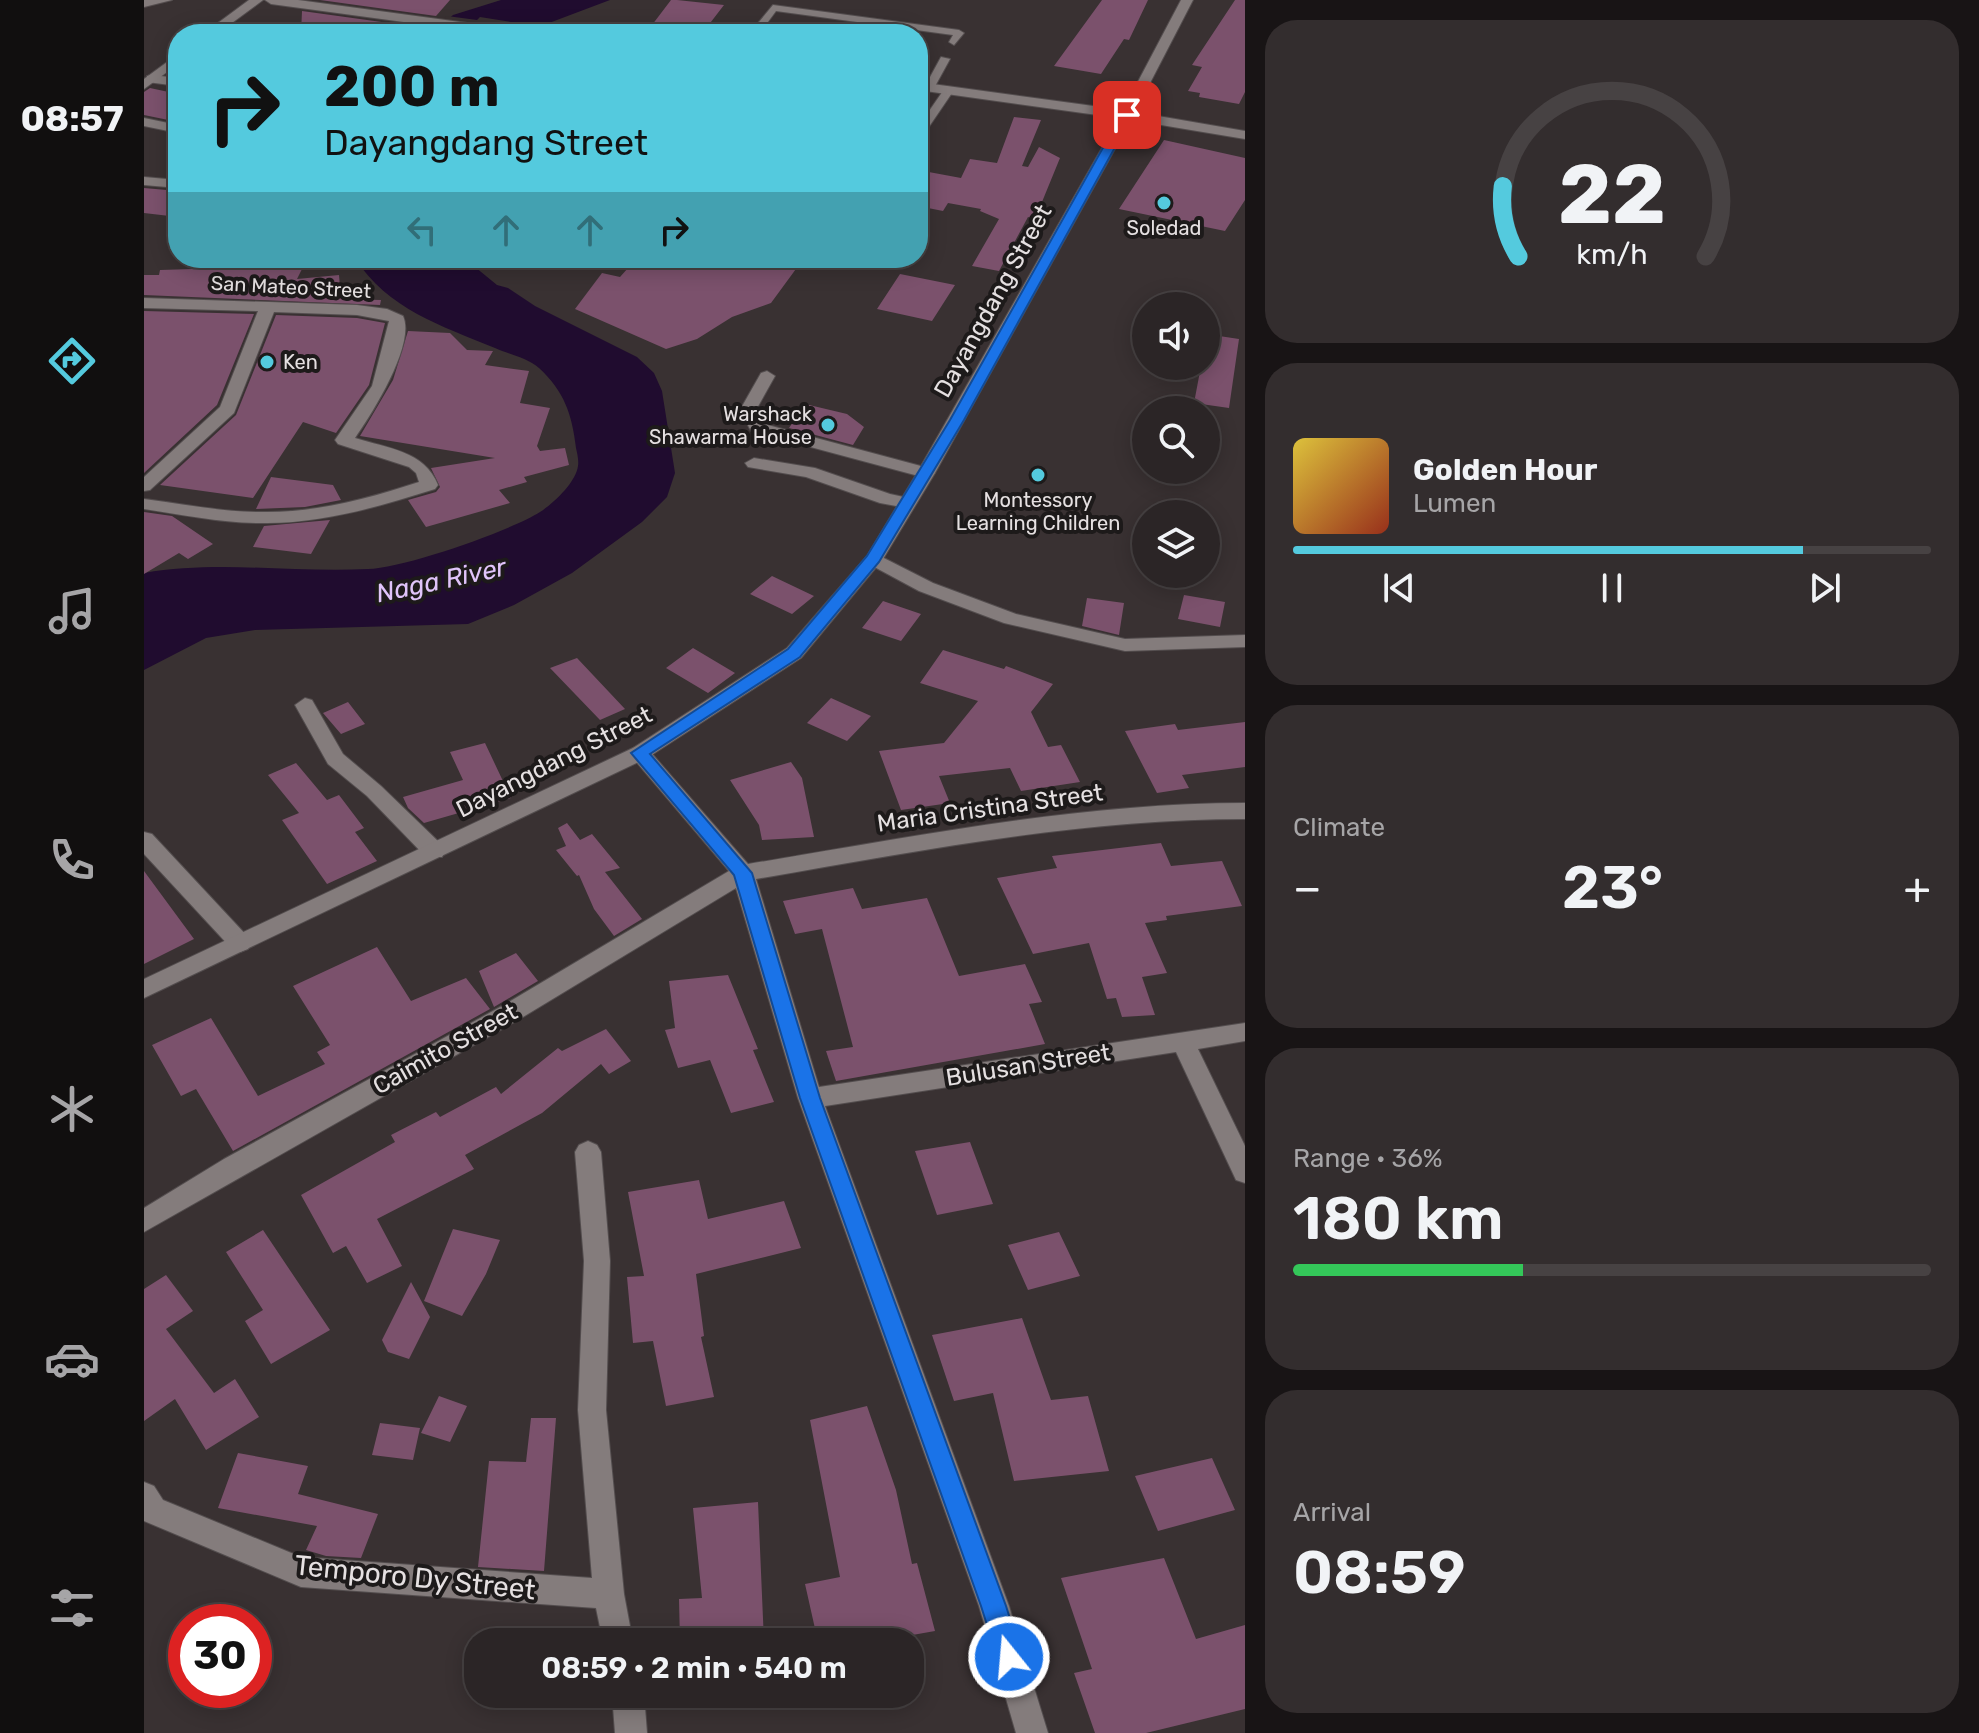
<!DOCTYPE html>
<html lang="en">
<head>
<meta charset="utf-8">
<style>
	body { margin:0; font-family:Rubik,sans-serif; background:#332d2e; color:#f1f3f6; height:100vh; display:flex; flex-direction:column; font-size:30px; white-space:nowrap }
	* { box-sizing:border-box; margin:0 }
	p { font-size:26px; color:#a6a5a7 }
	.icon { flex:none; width:44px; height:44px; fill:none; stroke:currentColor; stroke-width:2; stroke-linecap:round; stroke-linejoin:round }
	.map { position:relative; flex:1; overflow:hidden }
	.side { display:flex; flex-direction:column; gap:20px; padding:20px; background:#181415; width:734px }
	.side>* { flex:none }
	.top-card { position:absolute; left:24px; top:24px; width:760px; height:244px; border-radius:32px; box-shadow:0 4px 20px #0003,0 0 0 2px #474243; background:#54cade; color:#111; overflow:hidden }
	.buttons { position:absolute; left:988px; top:292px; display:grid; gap:16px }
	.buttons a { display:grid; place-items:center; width:88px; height:88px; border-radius:50%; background:#2b2526; box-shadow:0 4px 20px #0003,0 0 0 2px #474243; font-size:40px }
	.speed { position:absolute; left:24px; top:1604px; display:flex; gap:16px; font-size:40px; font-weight:700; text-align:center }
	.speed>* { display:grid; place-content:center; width:104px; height:104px; border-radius:50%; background:#2b2526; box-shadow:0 4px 20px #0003,0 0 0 2px #474243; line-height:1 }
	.speed .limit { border:12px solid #d22; background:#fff; color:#111 }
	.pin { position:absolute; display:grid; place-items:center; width:68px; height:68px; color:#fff; margin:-34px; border-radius:16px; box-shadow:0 4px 12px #0006 }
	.me { position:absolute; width:88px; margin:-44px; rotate:343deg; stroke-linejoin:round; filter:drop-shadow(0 0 6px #0008) }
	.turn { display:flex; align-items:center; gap:28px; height:168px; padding:0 24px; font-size:36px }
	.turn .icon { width:104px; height:104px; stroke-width:2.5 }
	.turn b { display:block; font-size:56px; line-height:68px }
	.lanes { display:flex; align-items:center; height:76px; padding:0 24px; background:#0003; justify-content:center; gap:40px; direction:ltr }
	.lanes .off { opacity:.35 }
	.big { font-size:60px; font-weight:600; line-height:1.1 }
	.side .tile { flex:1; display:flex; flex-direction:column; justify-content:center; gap:12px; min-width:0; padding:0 28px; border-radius:32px; background:#332d2e }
	.side .dial { align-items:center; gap:0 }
	.dial svg { height:208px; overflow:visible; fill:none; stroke:#474243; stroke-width:7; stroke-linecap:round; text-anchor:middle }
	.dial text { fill:#f1f3f6; stroke:none }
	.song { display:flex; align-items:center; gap:24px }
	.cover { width:96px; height:96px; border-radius:12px; background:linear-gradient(135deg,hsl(50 70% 55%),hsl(10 70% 35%)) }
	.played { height:8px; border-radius:4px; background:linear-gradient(90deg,#54cade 80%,#474243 80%) }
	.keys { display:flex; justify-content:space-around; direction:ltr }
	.heat { display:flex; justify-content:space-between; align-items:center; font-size:44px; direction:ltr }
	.charge { height:12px; border-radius:6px; background:linear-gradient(90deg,#34c759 36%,#474243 0) }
	.trip { position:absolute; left:320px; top:1628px; width:460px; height:80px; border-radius:32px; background:#2b2526; box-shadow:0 4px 20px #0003,0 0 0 2px #474243; font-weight:600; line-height:80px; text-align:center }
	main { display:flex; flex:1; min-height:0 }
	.tabs { display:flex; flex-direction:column; width:144px; justify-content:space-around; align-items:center; background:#110f0f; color:#a6a5a7 }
	.tabs .icon { width:56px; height:56px }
	.tabs .current { color:#54cade }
	.tabs b { font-size:36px; color:#f1f3f6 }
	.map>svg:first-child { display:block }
	.water { fill:#200c2f }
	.pier { fill:#393132 }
	.building { fill:#7b516c }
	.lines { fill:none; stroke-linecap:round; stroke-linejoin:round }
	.service-casing { stroke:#534d4e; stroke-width:2 }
	.minor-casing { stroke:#534d4e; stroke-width:2 }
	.secondary-casing { stroke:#534d4e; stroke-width:2 }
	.service { fill:#847c7c; fill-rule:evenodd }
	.minor { fill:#847c7c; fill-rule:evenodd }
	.secondary { fill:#847c7c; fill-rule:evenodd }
	.route { fill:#1a73e8; stroke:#114b97; stroke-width:2 }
	.poi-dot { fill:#54cade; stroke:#1d1a1a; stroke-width:3 }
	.labels { text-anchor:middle; stroke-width:8; stroke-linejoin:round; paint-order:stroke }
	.far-poi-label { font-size:20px; fill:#e5e0e1; stroke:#1d1a1a }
	.far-street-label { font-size:20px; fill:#e5e0e1; stroke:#1d1a1a }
	.street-label { font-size:24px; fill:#e5e0e1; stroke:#1d1a1a }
	.water-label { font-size:26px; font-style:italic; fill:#e0c4fa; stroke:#1d1a1a }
	.near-street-label { font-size:28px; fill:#e5e0e1; stroke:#1d1a1a }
</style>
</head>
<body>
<main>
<nav class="tabs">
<b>08:57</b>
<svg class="icon current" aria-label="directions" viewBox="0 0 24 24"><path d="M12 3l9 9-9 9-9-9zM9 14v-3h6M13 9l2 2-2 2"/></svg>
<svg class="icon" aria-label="music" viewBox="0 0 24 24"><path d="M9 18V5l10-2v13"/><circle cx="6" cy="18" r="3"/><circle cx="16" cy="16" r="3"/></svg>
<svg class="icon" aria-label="phone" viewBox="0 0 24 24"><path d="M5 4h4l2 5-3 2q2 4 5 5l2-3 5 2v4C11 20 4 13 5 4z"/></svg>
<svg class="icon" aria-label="climate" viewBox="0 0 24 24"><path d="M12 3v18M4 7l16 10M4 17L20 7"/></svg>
<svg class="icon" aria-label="car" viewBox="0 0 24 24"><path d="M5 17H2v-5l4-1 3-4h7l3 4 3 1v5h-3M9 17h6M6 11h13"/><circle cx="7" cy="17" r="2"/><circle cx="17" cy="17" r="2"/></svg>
<svg class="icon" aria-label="filters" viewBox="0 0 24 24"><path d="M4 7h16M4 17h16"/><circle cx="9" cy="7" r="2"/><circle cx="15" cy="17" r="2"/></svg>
</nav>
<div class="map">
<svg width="1101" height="1733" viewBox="0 0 1101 1733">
	<rect width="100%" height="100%" fill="#393132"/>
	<path class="water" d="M357,0h109l-61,23 -17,11h-101l22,-19z
		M211,258h109l33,27 11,3 27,18 102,51 17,16 8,18 13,82 -8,24 -25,25 -70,51 -58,32 -46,19 -213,6 -49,8 -62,32v-97c74,-13 149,0 224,-4 36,-1 142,-38 172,-57 14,-9 36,-30 38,-46 1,-6 -1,-13 -2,-18 -4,-34 -12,-57 -37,-80 -11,-10 -31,-14 -44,-20 -53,-22 -108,-39 -140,-90z"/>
	<path class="pier" d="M303,16l30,4 3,-3 68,11 -8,6 -112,-2z"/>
	<path class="building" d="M176,0h130l-14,16z
		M527,0h6l47,5 -20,26 -52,-6z
		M958,0h46l-19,40 -5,-1 -23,35 -47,-8z
		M1091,0h10v92l-6,12 -40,-7 1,-4 -12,-2 14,-24 -10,-2z
		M158,11l123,17 -5,6h-119z
		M6,88l28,6v28l-34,-7v-23z
		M870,117l27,3 -19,46 6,1 11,-20 21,11 -25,61 -7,-2 -29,54 -27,-5 27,-47 -19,-8 1,-2 -33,-6 -5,8 -25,-5v-36l43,8 9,-19 27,4z
		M1020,140l81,18v42l-20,31 -106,-22z
		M0,188l34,3v26l-34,-4z
		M51,258l110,5 -8,16 42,-4 2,24 40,1 -1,5 -236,-10v-20h15l1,-5 33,-1z
		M493,258h167l-33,45 -39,14 -35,22 -31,10 -91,-40 27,-36 18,4z
		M756,274l55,11 -23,36 -55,-12z
		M0,311l110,3 -37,91 -73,68z
		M132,315l81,3 28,5 -16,62 -33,48 -33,-11 -50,76 -93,-13 76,-70z
		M264,331l42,2 17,17 26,1 -8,14 44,6 -9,32 30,5 -13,38 3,5 25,-3 4,17 -45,12 3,5 -28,8 11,13 -84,24 -18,-27 28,-8 4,-5 -9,-19 64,-10 -135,-22 33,-56z
		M1062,334l33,5 -10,69 -35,-5 7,-37h5z
		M661,404l42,10 17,13 -11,18 -64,-17z
		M127,477l62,8 8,15 -36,7 -49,2z
		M0,512l28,4 41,28 -25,15 -9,-6 -35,21z
		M186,520l-19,34 -58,-7 11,-21z
		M628,576l42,20 -22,18 -42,-20z
		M1040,595l41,7 -5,25 -42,-8z
		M943,598l37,5 -5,32 -37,-9z
		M739,601l38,13 -20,27 -39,-13z
		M549,648l42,25 -27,20 -42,-25z
		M799,650l61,19 2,-3 47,18 -22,28 17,35 13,-2 19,37 -59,9 -11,-23 -71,8 11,27 -49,7 -22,-59 65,-8 34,-42 -58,-18z
		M433,658l48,51 -25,11 -50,-52z
		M687,698l40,18 -24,25 -40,-18z
		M204,702l17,22 -24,10 -18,-21z
		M1101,722v45l-63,8 7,13 -32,5 -32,-62 50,-7 3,6z
		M341,743l26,55 -87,25 -16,-15 -5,-11 60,-17 -13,-28z
		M647,762l11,16 12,59 -52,3 -3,-15 -29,-45z
		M152,763l31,37 12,-5 25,33 -9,4 22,29 -50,23 -45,-64 17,-7 -31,-38z
		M423,823l13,17 12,-6 28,34 -15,4 37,47 -28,17 -20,-27 -15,-34 -2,1 -21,-26 10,-4 -8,-18z
		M1017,843l10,23 51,-5 20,45 -76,10 1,4 -22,3 22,50 -25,4 13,38 -33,2 -6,-19 -9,1 -18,-56 -56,11 -36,-76 60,-10 -5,-12z
		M0,871l50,68 -50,25z
		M709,888l9,21 65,-11 32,78 66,-12 17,38 -13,2 16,40 -209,37 -10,-30 27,-4 -31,-118 -27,5 -12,-33z
		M233,947l34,54 55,-23 24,31 -257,142 -37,-62 -15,7 -29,-51 59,-27 47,78 67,-32 -8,-12 13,-7 -37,-59z
		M372,953l22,28 -44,26 -15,-36z
		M584,975l30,74 -5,1 21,52 -43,11 -21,-53 -32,8 -13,-38 10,-2 -6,-47z
		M462,1029l25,32 -22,13 -8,-10 -59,49 -77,42 9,14 -97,50 25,47 -35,17 -21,-37 -13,7 -32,-58 94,-53 -4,-7 45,-23 4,5 56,-30 5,7 57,-46 4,3z
		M826,1142l23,62 -56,11 -22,-64z
		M555,1180l9,39 76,-18 17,47 -105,26 8,62 -3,1 13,60 -48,9 -13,-65 -20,2 -6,-66 17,-1 -16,-84z
		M309,1229l47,11 -14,34 -24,42 -38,-15z
		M119,1230l67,100 -59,34 -26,-43 18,-11 -37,-58z
		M915,1232l21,44 -52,14 -20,-45z
		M22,1275l27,36 -27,18 48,64 21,-14 24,38 -53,33 -31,-51 -31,22v-132z
		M267,1282l19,35 -21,42 -21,-7 -6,-12z
		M878,1318l29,82 37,-4 21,75 -95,10 -21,-88 -39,8 -22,-66z
		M295,1396l28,10 -17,36 -29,-9z
		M723,1406l29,84 16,74 5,-1 18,68 -62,11h-55l-13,-58 35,-7 -30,-157z
		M387,1418h25l-12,153 -66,-4 11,-106 37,1z
		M236,1423l40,5 -7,32 -41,-5z
		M94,1453l70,13 -10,28 80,20 -17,44 -35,-2 -20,-6 11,-24 -99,-18z
		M1068,1458l23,52 -77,21 -23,-55z
		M614,1502l6,140h-84l-1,-43 23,-1 -9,-90z
		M1020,1558l32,81 49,-14v84l-99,24h-51l-21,-60 18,-4 -31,-91z"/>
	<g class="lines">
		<g class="service-casing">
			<path id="service" d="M629,5l186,25 5,3 -10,12 -5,-3 4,-7 -177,-24 -17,23h-10z
				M797,57l9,2 -17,31h-8l-1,-2z
				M801,88l9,2 -32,47 -4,1v-11z"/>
		</g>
		<g class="minor-casing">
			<path id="minor" d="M8,75l26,3v8l-31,-4v-6z
				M0,118l34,7v8l-34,-7z
				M0,177l34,3v8l-34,-3z
				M0,298l213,7 30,4 16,7c13,28 -31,98 -48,122 32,10 70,13 83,47l-3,4c-54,17 -111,34 -168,34 -42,1 -82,-8 -123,-14v-10c41,5 82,14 123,13 52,0 103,-14 152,-30l-3,-9 -7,-6 -71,-23 -3,-4 37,-54 17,-65 -32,-6 -83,-3 -40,101 -84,77 -6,1v-14l76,-70 38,-96 -114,-3z
				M623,371l8,5 -19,34 8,14 168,45 3,4 -9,5 -175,-47 -11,-21 21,-37z
				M610,458l61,10 75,26 23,5 3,4 -9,5 -27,-5 -74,-26 -58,-10 -3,-4z
				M730,553l59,30 83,31 109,25 120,-4v12l-120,4 -121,-28 -85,-32 -52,-28 -2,-4z
				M161,698l7,2 31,54 38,32 61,59 3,6 -3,6h-16l-59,-61 -39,-32 -33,-59z
				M496,746l7,2 101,116c165,-27 330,-61 497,-61v16c-165,0 -327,32 -489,60l63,208 426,-64v18l-47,8 47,97v37l-9,-3 -60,-128 -351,54 184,500 39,127h-32l-37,-127 -181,-508 -62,-210 -218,132 -374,212v-24l80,-49 278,-153 227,-135 -96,-113 -3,-5 3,-5z
				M0,832l8,2 96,103 3,6 -3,6 -8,3 -8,-3 -88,-95z
				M444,1141l9,4 4,7 9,109 -4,149 18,184 9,48h-30l-7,-34 -295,-21 -157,-66v-39l10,4 9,14 138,57 291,21 -14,-168 6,-149 -9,-109 4,-7z
				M468,1694h32l3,39h-32z"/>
		</g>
		<g class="secondary-casing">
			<path id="secondary" d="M0,0h28l-28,7z
				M105,0h14l-46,34h-14z
				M121,0h33l221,30 6,4h-33l-221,-30z
				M1037,0h12l-58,112 110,19v8l-114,-19 -196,353 -52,86 -82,99 -154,100 -503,240v-19l489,-231 154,-100 80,-92 50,-83 202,-355 -201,-28v-8l205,28z
				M34,54v10l-34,25v-10z"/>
		</g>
		<use href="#service" class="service"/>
		<use href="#minor" class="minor"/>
		<use href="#secondary" class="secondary"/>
	</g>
	<path class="route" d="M979,112l10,3 -169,305 -85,142 -79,95 -150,97 102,119 68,225 186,508 16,51 -4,9 -9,3 -9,-3 -19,-60 -181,-508 -66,-223 -103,-122 157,-104 79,-93 83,-136z"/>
	<g class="poi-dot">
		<circle cx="1020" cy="203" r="8"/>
		<circle cx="123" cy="362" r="8"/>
		<circle cx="684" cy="425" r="8"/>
		<circle cx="894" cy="475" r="8"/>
	</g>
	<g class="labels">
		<g class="far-poi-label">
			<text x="1020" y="235">Soledad</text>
			<text x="139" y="369" text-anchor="start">Ken</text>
			<text x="668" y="421" text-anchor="end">Warshack<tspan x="668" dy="23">Shawarma House</tspan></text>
			<text x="894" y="507">Montessory<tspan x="894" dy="23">Learning Children</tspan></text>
		</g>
		<g class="far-street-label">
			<text transform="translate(147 287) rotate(3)" y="7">San Mateo Street</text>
		</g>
		<g class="street-label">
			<text transform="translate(849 301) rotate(-61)" y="8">Dayangdang Street</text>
			<text transform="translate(410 762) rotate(-27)" y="8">Dayangdang Street</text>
			<text transform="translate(846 808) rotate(-8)" y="8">Maria Cristina Street</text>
			<text transform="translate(301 1049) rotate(-29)" y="8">Caimito Street</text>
			<text transform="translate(884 1065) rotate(-9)" y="8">Bulusan Street</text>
		</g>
		<g class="water-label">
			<text transform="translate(297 580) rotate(-12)" y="9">Naga River</text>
		</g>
		<g class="near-street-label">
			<text transform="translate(271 1577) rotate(6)" y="10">Temporo Dy Street</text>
		</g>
	</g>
</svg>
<div class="buttons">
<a><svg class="icon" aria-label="sound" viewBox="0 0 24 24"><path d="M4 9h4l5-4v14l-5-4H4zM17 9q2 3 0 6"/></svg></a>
<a><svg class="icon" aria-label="search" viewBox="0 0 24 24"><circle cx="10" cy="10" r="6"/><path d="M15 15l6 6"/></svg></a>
<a><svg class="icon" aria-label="layers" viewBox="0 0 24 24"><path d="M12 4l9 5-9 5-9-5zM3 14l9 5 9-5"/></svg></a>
</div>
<div class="speed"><div class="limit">30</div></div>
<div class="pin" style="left:983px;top:115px;background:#d93025"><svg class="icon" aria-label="arrive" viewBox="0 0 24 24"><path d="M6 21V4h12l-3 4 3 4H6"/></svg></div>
<svg class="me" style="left:865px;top:1657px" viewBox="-20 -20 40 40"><circle r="17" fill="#1a73e8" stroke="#fff" stroke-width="3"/><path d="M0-11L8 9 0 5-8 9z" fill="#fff"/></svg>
<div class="trip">08:59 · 2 min · 540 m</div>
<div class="top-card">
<div class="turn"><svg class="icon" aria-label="right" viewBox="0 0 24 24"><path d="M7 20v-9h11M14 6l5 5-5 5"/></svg><div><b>200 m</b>Dayangdang Street</div></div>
<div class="lanes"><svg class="icon off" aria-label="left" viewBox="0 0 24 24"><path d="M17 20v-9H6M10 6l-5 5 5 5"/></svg><svg class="icon off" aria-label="ahead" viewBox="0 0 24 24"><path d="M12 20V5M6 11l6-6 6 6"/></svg><svg class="icon off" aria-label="ahead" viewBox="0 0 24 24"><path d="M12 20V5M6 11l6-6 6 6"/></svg><svg class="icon" aria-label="right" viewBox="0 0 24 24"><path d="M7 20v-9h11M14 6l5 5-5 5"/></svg></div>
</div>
</div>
<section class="side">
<div class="tile dial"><svg viewBox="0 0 100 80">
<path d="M14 69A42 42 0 1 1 86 69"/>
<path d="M14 69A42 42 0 0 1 8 42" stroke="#54cade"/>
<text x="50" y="56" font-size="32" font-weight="700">22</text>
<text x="50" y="72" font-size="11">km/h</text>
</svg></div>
<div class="tile">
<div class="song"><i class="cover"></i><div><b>Golden Hour</b><p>Lumen</p></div></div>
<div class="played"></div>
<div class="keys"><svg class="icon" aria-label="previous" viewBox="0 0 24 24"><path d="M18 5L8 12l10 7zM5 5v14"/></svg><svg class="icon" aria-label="pause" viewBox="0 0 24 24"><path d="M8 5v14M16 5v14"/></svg><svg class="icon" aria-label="next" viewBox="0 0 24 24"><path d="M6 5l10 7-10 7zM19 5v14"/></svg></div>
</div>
<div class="tile"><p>Climate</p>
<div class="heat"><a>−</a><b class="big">23°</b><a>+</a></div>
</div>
<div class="tile"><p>Range · 36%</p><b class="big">180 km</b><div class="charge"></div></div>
<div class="tile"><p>Arrival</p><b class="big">08:59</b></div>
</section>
</main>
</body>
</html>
